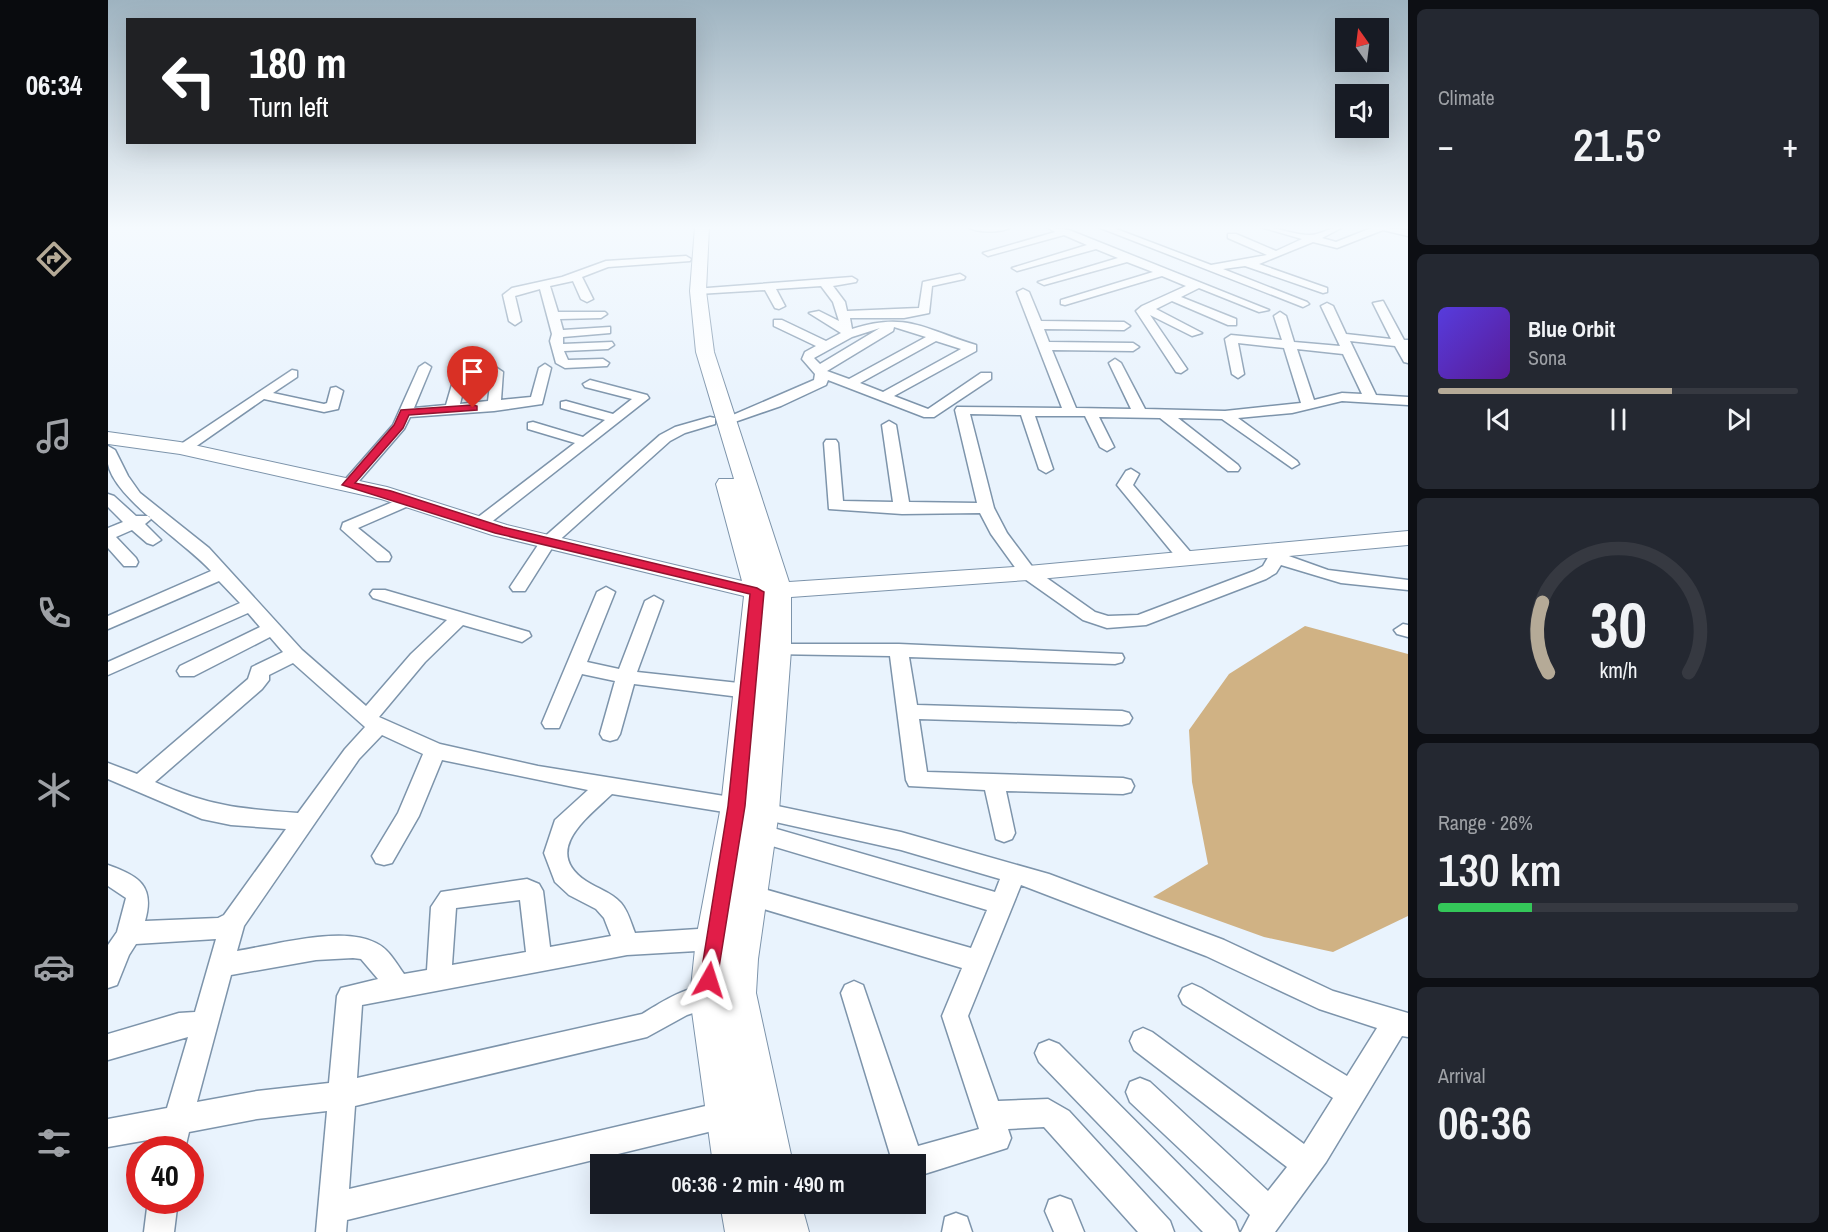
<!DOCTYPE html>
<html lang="en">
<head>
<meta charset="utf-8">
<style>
	body { margin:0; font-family:"Archivo Narrow",sans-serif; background:#242831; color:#f1f3f6; height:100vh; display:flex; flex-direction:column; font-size:22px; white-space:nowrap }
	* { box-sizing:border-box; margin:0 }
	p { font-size:20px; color:#9ea1a6 }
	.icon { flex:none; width:33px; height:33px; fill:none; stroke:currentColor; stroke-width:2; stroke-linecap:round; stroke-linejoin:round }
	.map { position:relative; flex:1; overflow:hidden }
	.sheet { display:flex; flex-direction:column; gap:9px; padding:9px; background:#0d0f14; width:420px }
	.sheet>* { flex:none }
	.top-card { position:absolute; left:18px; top:18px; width:570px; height:126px; border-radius:0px; box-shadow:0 6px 24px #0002; background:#202124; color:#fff; overflow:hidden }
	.needle { width:39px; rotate:346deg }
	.controls { position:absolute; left:1227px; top:18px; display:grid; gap:12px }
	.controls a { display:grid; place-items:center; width:54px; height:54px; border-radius:0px; background:#171b24; box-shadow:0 6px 24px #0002; font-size:30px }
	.speed { position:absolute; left:18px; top:1136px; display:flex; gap:12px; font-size:30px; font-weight:700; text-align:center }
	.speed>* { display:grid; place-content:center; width:78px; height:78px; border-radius:50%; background:#171b24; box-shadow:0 6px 24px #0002; line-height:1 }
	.speed .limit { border:9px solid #d22; background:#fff; color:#111 }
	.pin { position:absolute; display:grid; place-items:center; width:51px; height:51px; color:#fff; margin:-62px -26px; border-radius:50% 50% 50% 0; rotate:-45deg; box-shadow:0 0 6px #0007 }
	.pin .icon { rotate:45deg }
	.me { position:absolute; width:66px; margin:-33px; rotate:6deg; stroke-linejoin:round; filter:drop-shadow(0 0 4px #0008) }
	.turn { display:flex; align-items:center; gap:21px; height:126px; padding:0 24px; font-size:27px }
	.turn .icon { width:78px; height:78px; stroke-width:2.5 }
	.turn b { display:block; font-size:42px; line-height:51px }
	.big { font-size:45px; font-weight:600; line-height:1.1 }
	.sheet .card { flex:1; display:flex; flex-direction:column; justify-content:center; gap:9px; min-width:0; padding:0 21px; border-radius:9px; background:#242831 }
	.sheet .dial { align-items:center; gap:0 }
	.dial svg { height:156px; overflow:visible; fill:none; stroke:#363941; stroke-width:7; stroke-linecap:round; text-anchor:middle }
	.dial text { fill:#f1f3f6; stroke:none }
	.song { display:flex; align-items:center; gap:18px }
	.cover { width:72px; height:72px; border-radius:9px; background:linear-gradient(135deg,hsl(250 70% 55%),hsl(270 70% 35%)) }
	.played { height:6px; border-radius:3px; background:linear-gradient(90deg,#b5aa97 65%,#363941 65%) }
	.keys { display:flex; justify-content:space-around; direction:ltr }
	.heat { display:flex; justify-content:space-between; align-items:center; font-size:33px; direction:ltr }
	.charge { height:9px; border-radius:4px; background:linear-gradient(90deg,#34c759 26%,#363941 0) }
	.trip { position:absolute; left:482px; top:1154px; width:336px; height:60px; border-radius:0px; background:#171b24; box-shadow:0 6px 24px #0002; font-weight:600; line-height:60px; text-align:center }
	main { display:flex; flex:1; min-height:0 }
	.tabs { display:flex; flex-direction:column; width:108px; justify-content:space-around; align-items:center; background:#090b0e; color:#9ea1a6 }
	.tabs .icon { width:42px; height:42px }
	.tabs .current { color:#b5aa97 }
	.tabs b { font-size:27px; color:#f1f3f6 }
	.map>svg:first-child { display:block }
	.water { fill:#d0b284 }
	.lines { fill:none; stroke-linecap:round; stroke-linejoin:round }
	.street-casing { stroke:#7d94ab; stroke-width:3 }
	.secondary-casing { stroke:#7d94ab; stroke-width:2 }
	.street { fill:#fff; fill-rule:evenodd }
	.secondary { fill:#fff; fill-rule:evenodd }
	.route { fill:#e11d48; stroke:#92132f; stroke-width:1.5 }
</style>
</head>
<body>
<main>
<nav class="tabs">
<b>06:34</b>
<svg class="icon current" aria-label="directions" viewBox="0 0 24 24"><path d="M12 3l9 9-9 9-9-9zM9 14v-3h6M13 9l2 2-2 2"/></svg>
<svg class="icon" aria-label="music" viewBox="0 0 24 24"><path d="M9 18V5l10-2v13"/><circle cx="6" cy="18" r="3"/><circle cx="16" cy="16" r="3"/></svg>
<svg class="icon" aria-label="phone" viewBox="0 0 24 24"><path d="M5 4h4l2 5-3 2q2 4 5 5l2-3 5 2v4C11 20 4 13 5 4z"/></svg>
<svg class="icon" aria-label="climate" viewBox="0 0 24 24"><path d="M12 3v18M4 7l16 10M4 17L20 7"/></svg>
<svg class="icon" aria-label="car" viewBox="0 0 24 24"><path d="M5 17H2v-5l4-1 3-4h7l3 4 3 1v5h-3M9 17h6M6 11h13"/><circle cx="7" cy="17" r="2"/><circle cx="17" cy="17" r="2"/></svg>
<svg class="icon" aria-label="filters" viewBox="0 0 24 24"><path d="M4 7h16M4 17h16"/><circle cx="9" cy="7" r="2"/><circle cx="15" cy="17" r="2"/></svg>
</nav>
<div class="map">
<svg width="1300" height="1232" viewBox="0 0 1300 1232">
	<rect width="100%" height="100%" fill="#e9f3fd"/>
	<path class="water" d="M1197,626l103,28v262l-75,36 -69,-15 -111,-40 55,-33 -16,-82 -3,-52 40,-56z"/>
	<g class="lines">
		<g class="street-casing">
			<path id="street" d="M860,227h43c-8,6 -35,6 -43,0z
				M939,227l22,3 200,80 -10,2 -60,-24 -18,9 55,22v6h-8l-56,-24 -16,8 46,24 -10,3 -42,-21 37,54 -6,4 -5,-1 -40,-61 6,-5 44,-20 -24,-10 -97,29 -4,-1v-4l92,-28 -26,-10 -83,23 -6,-3 80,-24 -22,-9 -79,22 -5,-3 75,-23 -23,-10 -76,21 -5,-3 72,-21z
				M990,227h13l100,38 56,-10 -39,-17v-4h8l40,17 26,-12 -41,-12c17,0 33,8 49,8 10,0 20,-8 33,-8l-21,11 14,4 38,-15 34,3v6l-25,-6 -46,18 -24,-6 -54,22 68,24v4l-4,1 -78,-27 -22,3 84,33 2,2 -6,3z
				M578,256l5,3 -1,2 -82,6 -26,10 11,22 -6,3 -6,-3 -8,-18 -23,5 8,26h47l2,2 -6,4 -41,1 3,11 47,-3v6l-47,4v7l49,-2 2,3 -6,4 -44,2 4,9 35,-1 6,4 -2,3 -42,2 -9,-5 -6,-22 2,-7 -12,-45 -25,7 6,25 -6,4 -6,-4 -6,-26 9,-7 50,-11 44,-16z
				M852,274l5,3 -1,2 -32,7 -3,27 -25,5h-54l2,11c55,-18 74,1 124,16v6l-82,45 34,13 53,-36h10v6l-57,38h-10l-96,-37 -2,5 -45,21 -55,19 -7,-4 95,-41 1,-6 -13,-15 3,-7 11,-6 -42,-20v-6h8l44,21 15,-8 -32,-20 10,-2 20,10 -6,-19 -12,-16 -45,3 9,17 -6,3 -4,-1 -10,-18 -67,4 -6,-3 2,-2 158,-12 5,3 -1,2 -23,4 12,16 2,9 72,-3 4,-26zM786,327l32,10 -77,42 -22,-8 66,-40zM772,328l-60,36 -6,-6 38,-21zM828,341l25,8 -78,43 -23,-9z
				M915,289l6,3 12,29 83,1 6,4 -6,4 -80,-1 5,13 84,1 6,4 -6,4 -81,-1 24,58 55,1 -22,-46 6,-4 6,4 24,46 80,2 76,-8 -17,-55 -46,-5 6,31 -6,4 -6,-4 -7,-35 6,-4 51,5 -8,-24 6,-4 6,4 8,26 46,4 -19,-40 6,-3 6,3 13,28 45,5 -18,-36 10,-2 21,39h4v23l-4,-1 -9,-16 -45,-5 26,54 32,2v8l-66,-4 -50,12 -54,5 59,43 2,3 -7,4 -70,-49 -44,-1 60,47 2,3 -2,3h-10l-68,-53 -61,-1 15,30 -7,4 -7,-4 -15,-31h-50l18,53 -7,4 -7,-4 -18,-54 -51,-1 24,94 13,25 27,36 61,43 13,4 30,-1 116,-44 9,-5 11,-19 6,-1 8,5 -2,4 42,15 80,10v10l-67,-7 -60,-18 -5,8 -10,6 -120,46 -39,3 -24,-8 -61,-43 -31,-43 -11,-21 -78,1 -73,-5 -5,-66 2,-3h10l2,3 5,58 50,1 -11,-77 7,-4 7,4 13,77 68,1 -22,-93 2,-3 105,1 -45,-116zM1189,349l46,5 19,40 -20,-1 -28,7z
				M317,363l6,4 -17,41 32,-3 12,-41h10l1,3 -9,37 28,-3 4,-32 5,-1 6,4 -2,28 30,-3 8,-29 6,-4 6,4 -9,36 -48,7 -84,6 -6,12 -51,59h-10l-3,-3 3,-3 50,-57 26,-58z
				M184,370l5,1v6l-24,16 51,11 3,-1 4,-15 5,-1 7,4 -5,18 -14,3 -60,-13 -76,53h-10l-2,-3 2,-3z
				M482,380l57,15 2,3 -164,129h-12l-2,-3 2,-3 102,-78 -47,-14v-6l5,-1 50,15 22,-17 -44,-12v-6l5,-1 47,13 19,-15 -47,-12 -2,-3z
				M602,417l5,1v6l-30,9 -15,8 -116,104 -29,46h-12l-3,-4 32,-48 118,-104 15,-8z
				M0,446l7,4 13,26 12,17 69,55 93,102 64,56 45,-52 36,-34 -74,-22 -3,-4 3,-4h12l144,42 2,4 -9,6 -59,-17 -38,37 -46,55 61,27 98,22 211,34 152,32 148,42 175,66 109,51 75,22v24l-6,-1 -76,126 -51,70h-34l9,-17 -120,-113 -4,-10 4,-10 10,-4 10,4 118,109 19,-24 -153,-117 -4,-9 4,-9 9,-4 9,4 152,112 29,-46 -150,-94 -4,-8 4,-8 9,-4 9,4 146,88 30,-48 -58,-19 -113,-53 -185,-71 -53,131 30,85 50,-2 21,12 101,110 4,11h-36l-94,-105 -36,2 3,9 -4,10 -92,29v-13h-22l-52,-171 4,-8 9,-4 9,4 55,161 61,-17 -37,-113 20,-48 -212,-63 -8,-3 -4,-7 4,-7 8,-3 221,63 16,-38 -228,-68 -8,-3 -3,-6 3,-6 8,-3 236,68 5,-13 -99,-29 -152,-34 -137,-22c-24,23 -71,57 -26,87 12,8 25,11 35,22 7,8 10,20 14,30l79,-5 9,3 3,8 -3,8 -9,3 -87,5 -265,50 -5,73 285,-64c20,-12 51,-34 75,-25l4,8 -4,8 -30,10 -40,22 -292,69 -6,83 378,-88 10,4 4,10 -4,10 -390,95 -1,12h-30l11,-121 -70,8 -68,13 -4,17h-30l4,-11 -51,9v-28l59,-11 21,-71 -80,23v-26l71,-21 16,-1 21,-73 -80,5 -7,11 -12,30 -9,3v-43l9,-13 9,-34 -18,-12v-21c31,11 47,21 37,56l73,-3 6,-3 62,-86 -55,-4 -29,-6 -94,-40v-16l29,11 111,-95 4,-12 31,-15 -13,-15 -76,39h-14l-3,-5 3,-5 80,-39 -12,-14 -140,62v-13l132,-59 -21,-22 -111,48v-13l103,-45c-24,-27 -97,-73 -103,-107 0,-5 0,-12 0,-18zM185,663l72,64 -20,22 -47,64c-58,-4 -89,-7 -143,-31l107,-93 7,-9v-5zM274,735l41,19 -25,59 -26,43 4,7 8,2 8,-2 27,-47 23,-56 146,30 -33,30 -11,33 11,29 14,13 27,14 8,9 7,18 -61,11 -7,-56 -4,-7 -12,-5 -86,13 -10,15 -4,63 -23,4c-8,-11 -15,-25 -28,-31 -32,-18 -103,2 -139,8l7,-25 115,-167zM412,900l6,52 -74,13 4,-57zM245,958l8,1 17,20 -37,9 -4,8 -8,87 -72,8 -60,11 34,-127 85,-15z
				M1023,469l8,5 -6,11 60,70 2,4 -2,4h-12l-64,-78 9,-14z
				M0,494l6,2 22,20h13l2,3 -6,5 16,16 -8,5 -6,-2 -15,-13 -16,7 20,21 2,4 -2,4h-12l-16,-18v-20l15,-6 -15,-15z
				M299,496l8,5 -2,3 -55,24 31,25 2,4 -2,4h-12l-36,-32 2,-6z
				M498,587l9,5 -28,70 32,7 26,-68 9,-5 9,5 -26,71 111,12 7,2 3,5 -3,5 -7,2 -114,-14 -14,50 -3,5 -7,2 -7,-2 -3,-5 15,-53 -33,-7 -23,54h-14l-3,-5 55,-131z
				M1295,624l5,1v12l-11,-3 -3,-4z
				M670,644h121l223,10 2,4 -2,4 -7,2 -206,-7 8,48 205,6 7,2 3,5 -3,5 -7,2 -203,-6 8,53 196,6 8,2 3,6 -3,6 -8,2 -117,-3 9,42 -3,6 -8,3 -8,-3 -11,-49 -76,-4 -3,-6 -16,-124 -119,-2 -2,-4 2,-4z
				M941,1040l10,4 176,177 4,11h-36l-164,-170 -4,-9 4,-9z
				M952,1196l11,4 13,32h-30l-9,-21 4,-11z
				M40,1200h30l-4,32h-30z
				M848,1213l11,4 5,15h-30l3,-15z"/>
		</g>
		<g class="secondary-casing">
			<path id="secondary" d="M587,227h14l-3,64 8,61 75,230 239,-16 380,-35v14l-380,35 -237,17v53l-12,161 -21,148 -2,34 37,171h-80l-23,-167 6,-58 25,-133 23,-210 -252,-61 -111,-36 -201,-45 -72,-10v-12l72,10 207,45 120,38 235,56 -26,-97 3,-5h15l-38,-127 -6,-61z
				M612,1203h81l8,29h-84z"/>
		</g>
		<use href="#street" class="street"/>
		<use href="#secondary" class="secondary"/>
	</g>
	<linearGradient id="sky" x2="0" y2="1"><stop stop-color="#9eb3c0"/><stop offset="0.57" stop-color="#f5fafe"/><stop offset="1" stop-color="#f5fafe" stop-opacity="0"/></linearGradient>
	<rect width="1300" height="399" fill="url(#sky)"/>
	<path class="route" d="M365,405l4,1v4l-68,5 -6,13 -48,55 36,8 112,36 254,61 7,4 -19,214 -29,180 -7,3 -7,-3 -2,-6 28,-174 22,-212 -255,-61 -153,-48 52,-60 7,-15z"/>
</svg>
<div class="controls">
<a><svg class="needle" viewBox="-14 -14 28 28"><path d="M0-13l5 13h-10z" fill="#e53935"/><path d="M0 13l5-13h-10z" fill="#9ea1a6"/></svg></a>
<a><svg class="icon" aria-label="sound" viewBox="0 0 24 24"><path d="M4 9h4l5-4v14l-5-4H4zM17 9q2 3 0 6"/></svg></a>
</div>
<div class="speed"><div class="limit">40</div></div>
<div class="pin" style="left:365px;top:408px;background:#d93025"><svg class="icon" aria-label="arrive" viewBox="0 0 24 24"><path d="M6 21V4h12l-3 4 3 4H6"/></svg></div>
<svg class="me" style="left:601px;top:980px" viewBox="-20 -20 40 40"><path d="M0-17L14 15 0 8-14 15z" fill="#e11d48" stroke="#fff" stroke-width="4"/></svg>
<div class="trip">06:36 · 2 min · 490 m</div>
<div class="top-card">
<div class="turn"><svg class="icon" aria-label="left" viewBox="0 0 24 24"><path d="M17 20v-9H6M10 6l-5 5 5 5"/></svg><div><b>180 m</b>Turn left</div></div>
</div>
</div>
<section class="sheet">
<div class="card"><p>Climate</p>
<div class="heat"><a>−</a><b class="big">21.5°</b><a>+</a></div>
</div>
<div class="card">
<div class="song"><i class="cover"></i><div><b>Blue Orbit</b><p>Sona</p></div></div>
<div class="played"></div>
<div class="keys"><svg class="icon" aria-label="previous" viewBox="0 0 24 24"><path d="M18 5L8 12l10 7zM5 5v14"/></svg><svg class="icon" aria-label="pause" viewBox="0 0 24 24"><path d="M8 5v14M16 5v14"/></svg><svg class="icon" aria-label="next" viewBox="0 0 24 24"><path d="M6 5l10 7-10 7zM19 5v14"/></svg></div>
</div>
<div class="card dial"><svg viewBox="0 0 100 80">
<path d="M14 69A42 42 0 1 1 86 69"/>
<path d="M14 69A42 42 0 0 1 11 33" stroke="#b5aa97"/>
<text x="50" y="56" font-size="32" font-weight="700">30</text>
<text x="50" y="72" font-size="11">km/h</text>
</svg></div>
<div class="card"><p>Range · 26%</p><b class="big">130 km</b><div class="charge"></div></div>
<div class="card"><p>Arrival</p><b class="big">06:36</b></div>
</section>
</main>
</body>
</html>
